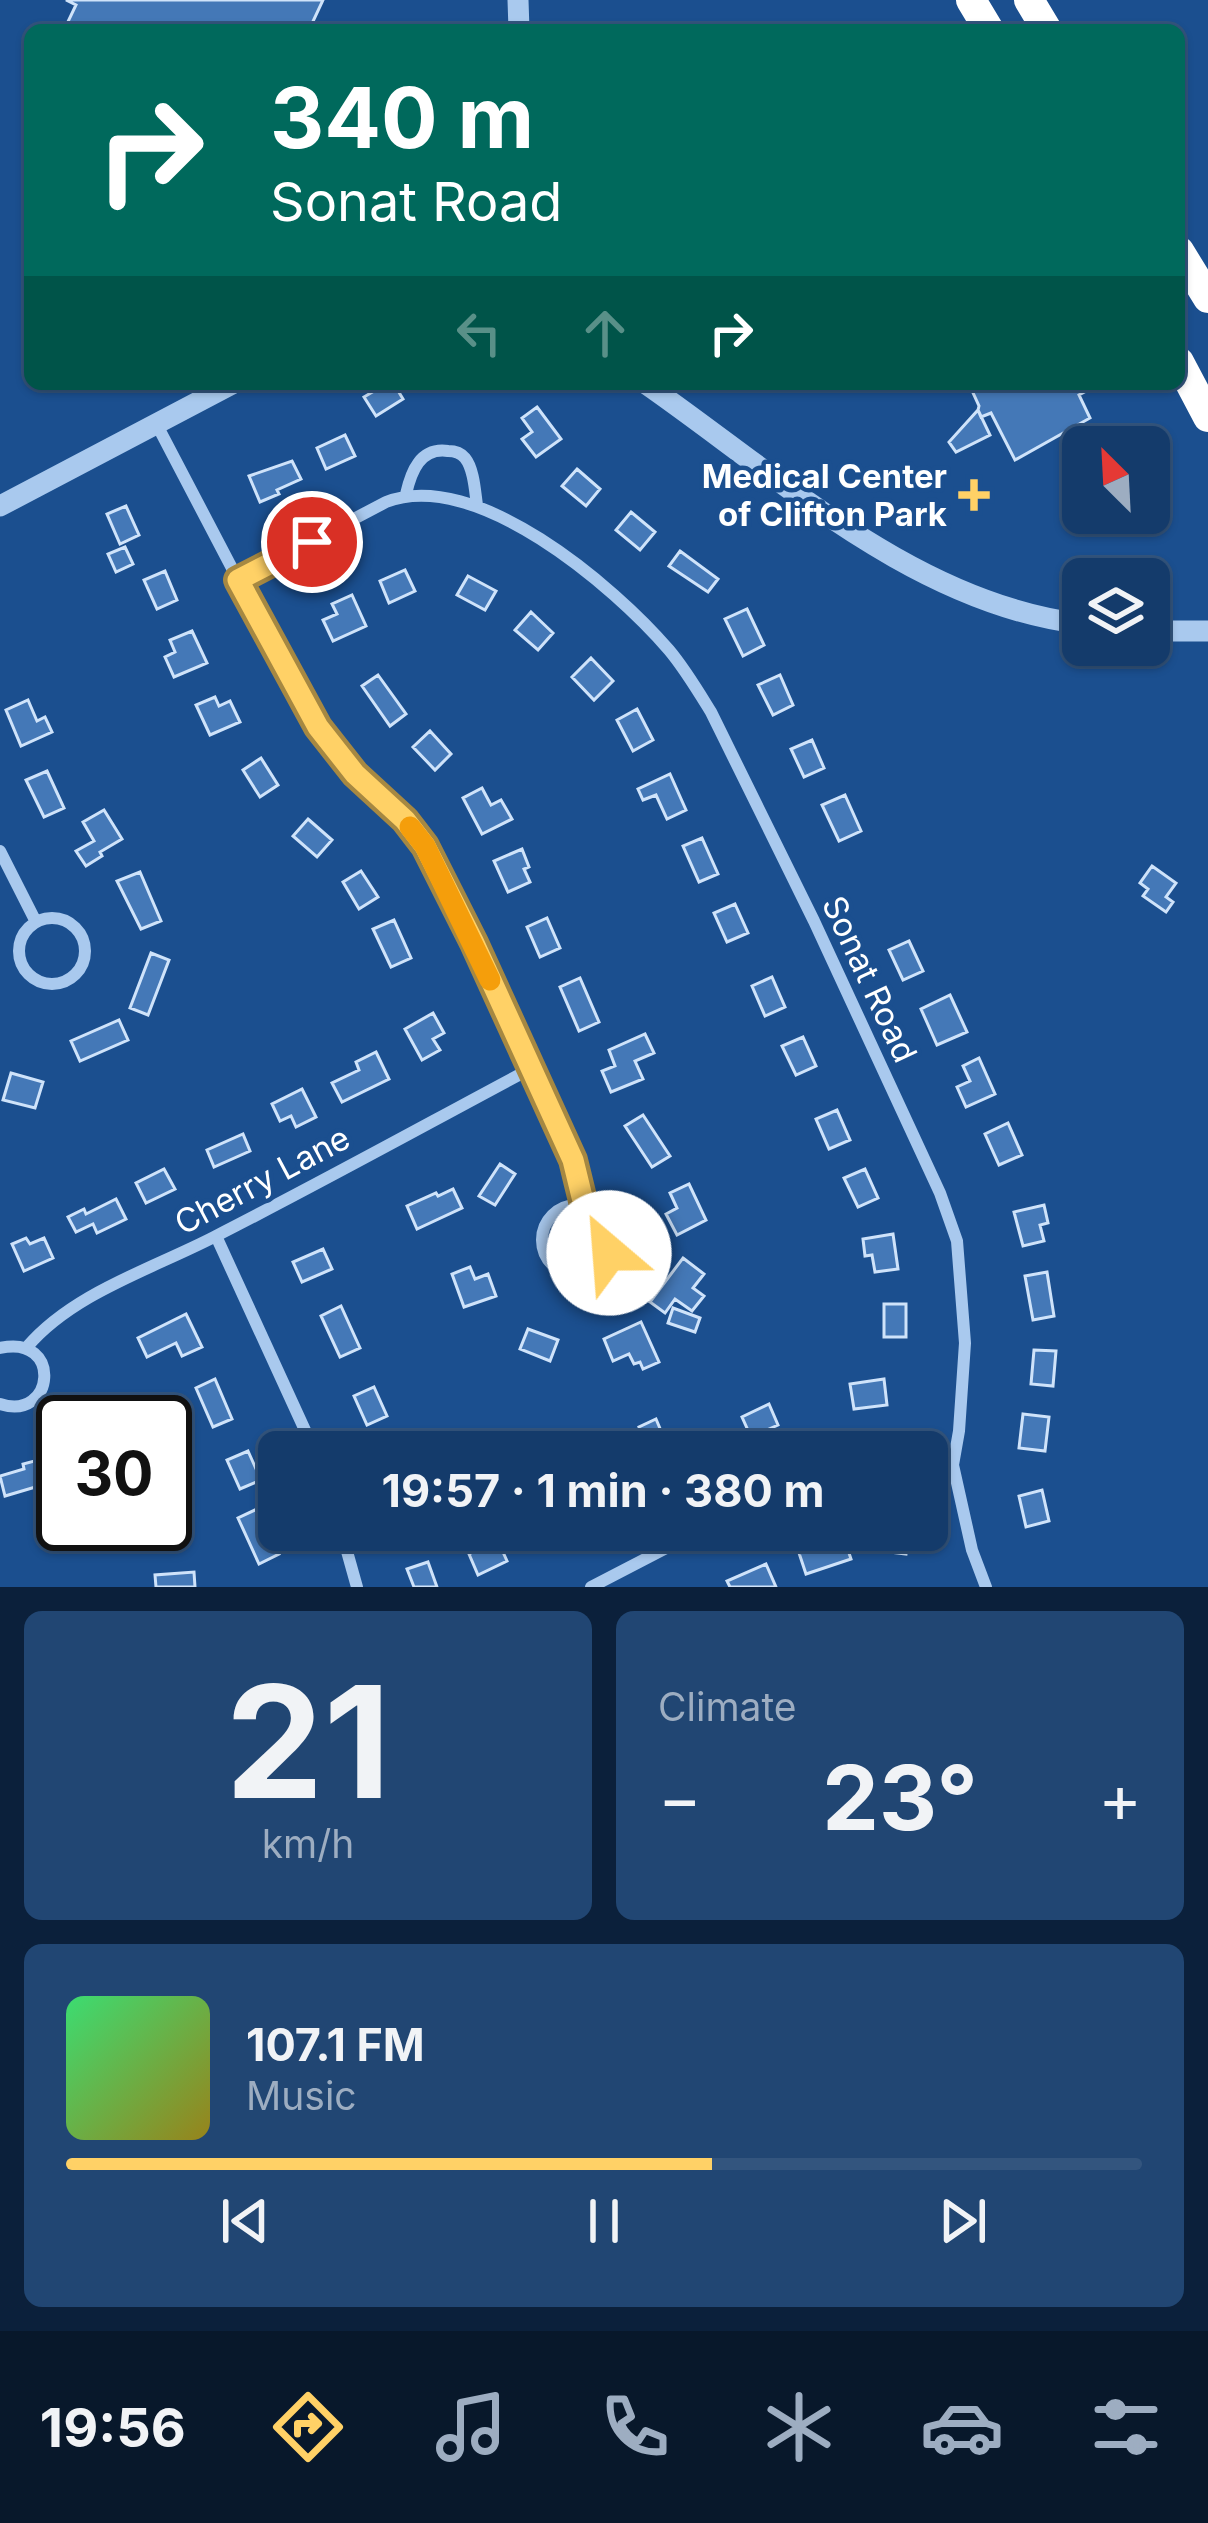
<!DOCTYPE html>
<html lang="en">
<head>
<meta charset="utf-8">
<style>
	body { margin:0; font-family:Inter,sans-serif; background:#214673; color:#f1f3f6; height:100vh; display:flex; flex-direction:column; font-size:45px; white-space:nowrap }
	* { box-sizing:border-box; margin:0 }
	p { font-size:39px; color:#9dadc1 }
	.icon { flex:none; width:66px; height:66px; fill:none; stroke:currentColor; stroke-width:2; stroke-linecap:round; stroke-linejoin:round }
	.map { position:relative; height:1587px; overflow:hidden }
	.sheet { display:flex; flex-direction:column; gap:24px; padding:24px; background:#0b203b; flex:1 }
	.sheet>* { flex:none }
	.hud { position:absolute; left:24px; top:24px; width:1161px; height:366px; border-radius:18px; box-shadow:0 3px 9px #0004,0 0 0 3px #33557e; background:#00695c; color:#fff; overflow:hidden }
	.needle { width:78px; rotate:336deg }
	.controls { position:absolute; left:1062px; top:426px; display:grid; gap:24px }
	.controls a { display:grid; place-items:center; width:108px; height:108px; border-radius:18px; background:#143b6b; box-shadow:0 3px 9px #0004,0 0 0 3px #33557e; font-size:60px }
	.speed { position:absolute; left:36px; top:1395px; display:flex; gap:24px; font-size:60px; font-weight:700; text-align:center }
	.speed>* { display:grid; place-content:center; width:156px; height:156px; border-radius:50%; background:#143b6b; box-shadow:0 3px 9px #0004,0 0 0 3px #33557e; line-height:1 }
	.speed .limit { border:6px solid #111; border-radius:18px; background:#fff; color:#111 }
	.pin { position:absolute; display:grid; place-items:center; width:102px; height:102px; color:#fff; margin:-51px; border:6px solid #fff; border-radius:50%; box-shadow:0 3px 12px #0007 }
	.me { position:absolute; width:132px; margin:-66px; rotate:333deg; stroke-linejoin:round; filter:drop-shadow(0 0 9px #0008) }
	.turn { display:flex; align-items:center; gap:42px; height:252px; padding:0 48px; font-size:54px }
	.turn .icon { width:156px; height:156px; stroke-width:2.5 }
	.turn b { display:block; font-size:84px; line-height:102px }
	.lanes { display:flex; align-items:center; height:114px; padding:0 48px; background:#0003; justify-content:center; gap:60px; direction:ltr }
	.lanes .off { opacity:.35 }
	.big { font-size:90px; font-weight:700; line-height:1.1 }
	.sheet .card { flex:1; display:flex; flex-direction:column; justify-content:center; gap:18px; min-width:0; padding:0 42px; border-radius:18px; background:#214673 }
	.sheet .dial { align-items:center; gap:0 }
	.dial b { font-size:156px; line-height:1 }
	.song { display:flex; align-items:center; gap:36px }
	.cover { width:144px; height:144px; border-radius:18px; background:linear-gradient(135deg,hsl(140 70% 55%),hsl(50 70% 35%)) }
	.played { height:12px; border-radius:6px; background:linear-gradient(90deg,#ffd166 60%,#33557e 60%) }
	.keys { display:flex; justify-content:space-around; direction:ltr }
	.heat { display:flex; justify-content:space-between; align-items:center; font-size:66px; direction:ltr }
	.sheet .tiles { flex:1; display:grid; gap:24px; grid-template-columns:1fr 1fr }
	.card:last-child { grid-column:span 2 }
	.trip { position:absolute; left:258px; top:1431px; width:690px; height:120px; border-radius:18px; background:#143b6b; box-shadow:0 3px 9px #0004,0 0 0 3px #33557e; font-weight:700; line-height:120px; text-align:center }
	.tab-bar { display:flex; height:192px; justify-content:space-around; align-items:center; background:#08182b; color:#9dadc1 }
	.tab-bar .icon { width:84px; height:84px }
	.tab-bar .on { color:#ffd166 }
	.tab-bar b { font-size:54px; color:#f1f3f6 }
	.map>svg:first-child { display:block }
	.building { fill:#4478b7; stroke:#cfe3fa; stroke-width:3 }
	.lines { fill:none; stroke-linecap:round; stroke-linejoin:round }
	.minor { stroke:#a9c9ee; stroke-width:12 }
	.tertiary { stroke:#a9c9ee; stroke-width:21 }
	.motorway { stroke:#fff; stroke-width:30 }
	.route-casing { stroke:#a68842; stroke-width:30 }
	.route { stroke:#ffd166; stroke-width:21 }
	.slow { stroke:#f59e0b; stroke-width:21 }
	.poi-dot { fill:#ffd166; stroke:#1b4f8f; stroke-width:4.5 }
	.labels { text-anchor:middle; stroke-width:9; stroke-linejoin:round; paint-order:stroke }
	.poi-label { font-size:33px; font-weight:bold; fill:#fff; stroke:#1b4f8f; text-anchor:end }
	.street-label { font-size:33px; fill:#fff; stroke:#1b4f8f }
</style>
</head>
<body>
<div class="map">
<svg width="1208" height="1587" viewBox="0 0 1208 1587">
	<rect width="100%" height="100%" fill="#1b4f8f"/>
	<path class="building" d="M66,0h257l-14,30h-245l12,-25z
		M386,384h8l9,15 -27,17 -12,-19z
		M969,384h118l3,5 -11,6 11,23 -75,42 -24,-47 -10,4 -3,-7 1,-4z
		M537,407l24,32 -25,18 -14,-18 10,-7 -10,-14z
		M978,410l12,25 -34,17 -7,-10z
		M345,435l10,21 -29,13 -9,-21z
		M292,461l9,18 -24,11 2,4 -19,8 -11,-26z
		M577,469l23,20 -14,17 -24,-20z
		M126,506l13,29 -19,9 -13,-30z
		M631,512l24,20 -15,18 -24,-20z
		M125,547l8,17 -17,8 -8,-18z
		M680,551l38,28 -10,13 -39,-26z
		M405,570l10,21 -26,12 -9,-22z
		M165,571l12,29 -20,9 -13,-29z
		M468,576l28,15 -11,19 -28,-15z
		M352,595l14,31 -33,15 -10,-21 14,-6 -5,-10z
		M747,609l17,36 -21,11 -18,-37z
		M531,612l22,21 -15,17 -23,-20z
		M192,631l15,32 -33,14 -9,-20 10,-5 -5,-12z
		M591,658l22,23 -19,19 -22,-23z
		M378,675l28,39 -16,12 -28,-40z
		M780,675l13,30 -20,10 -15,-30z
		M215,697l4,9 11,-5 10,21 -30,13 -14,-30z
		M28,700l9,21 8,-4 7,15 -31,14 -15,-36z
		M637,709l16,31 -20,11 -16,-31z
		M430,731l21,23 -16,16 -22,-23z
		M812,740l12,28 -20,9 -13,-28z
		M261,758l17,27 -18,12 -17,-27z
		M47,771l17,37 -20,9 -18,-37z
		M670,774l16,36 -19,9 -11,-24 -13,5 -5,-11z
		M482,788l9,17 10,-5 11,19 -30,15 -19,-36z
		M845,795l16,36 -22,10 -17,-36z
		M104,810l18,29 -22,13 2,4 -16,10 -10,-15 18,-10 -11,-19z
		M308,819l24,21 -15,17 -24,-21z
		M702,838l16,36 -19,8 -16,-36z
		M522,849l7,18 -5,2 6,13 -22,10 -14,-31z
		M1152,866l24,17 -10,14 7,5 -7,10 -23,-16 5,-7 -8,-6z
		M361,871l17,26 -19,12 -16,-27z
		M140,872l21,49 -20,8 -24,-48z
		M735,904l13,29 -21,9 -13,-29z
		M547,918l13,30 -20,9 -13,-30z
		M394,920l17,38 -20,9 -18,-38z
		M909,941l14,30 -20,9 -14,-30z
		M151,953l18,7 -21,55 -18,-7z
		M772,977l13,30 -20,9 -13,-30z
		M580,978l19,44 -20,9 -19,-44z
		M950,995l17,37 -30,13 -16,-36z
		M433,1013l11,20 -11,6 7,11 -18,10 -17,-31z
		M119,1020l9,20 -48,21 -9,-20z
		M645,1034l9,19 -19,8 8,18 -32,13 -9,-21 13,-5 -6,-16z
		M803,1037l13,29 -20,9 -14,-29z
		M376,1052l13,27 -47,23 -10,-19 27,-13 -3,-8z
		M979,1058l16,36 -29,13 -9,-20 13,-6 -7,-15z
		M11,1073l32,9 -8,26 -32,-8z
		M302,1089l14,28 -20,10 -5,-11 -11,5 -8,-17z
		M837,1110l13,30 -21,9 -13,-30z
		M643,1115l27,41 -18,11 -27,-41z
		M1008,1123l14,32 -23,10 -14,-31z
		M243,1134l7,17 -36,16 -7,-17z
		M500,1164l15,10 -20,31 -16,-9z
		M164,1169l11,20 -29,14 -10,-20z
		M865,1169l13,29 -20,9 -14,-29z
		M689,1184l17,36 -29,15 -11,-21 11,-6 -7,-15z
		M453,1189l9,19 -45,21 -10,-23 29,-13 2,3z
		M116,1199l10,20 -29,14 -4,-9 -17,8 -8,-15 16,-8 2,5z
		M1044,1205l4,18 -8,2 4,16 -21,5 -9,-34z
		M893,1234l5,35 -23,3 -3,-17 -7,1 -2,-17z
		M26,1238l4,6 14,-6 9,20 -29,13 -12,-27z
		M323,1249l9,20 -30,13 -9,-20z
		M683,1258l21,16 -11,14 11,8 -12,15 -17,-12 -10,14 -15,-11z
		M470,1267l5,12 13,-5 8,22 -32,11 -12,-33z
		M1047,1272l7,44 -21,4 -8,-44z
		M884,1304h22v33h-22z
		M341,1306l19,42 -20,9 -19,-41z
		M673,1308l27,10 -5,14 -27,-9z
		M186,1314l16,33 -20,9 -6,-13 -29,14 -9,-19z
		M641,1322l18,40 -16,7 -3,-7 -6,2 -5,-10 -16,7 -9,-22z
		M528,1329l30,11 -8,21 -30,-12z
		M1034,1350l22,1 -3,35 -22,-2z
		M215,1379l17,40 -19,8 -17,-39z
		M884,1379l3,26 -33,4 -4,-25z
		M374,1387l13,29 -20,9 -13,-29z
		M769,1404l9,21 -27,12 -9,-20z
		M1023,1414l26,3 -4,34 -26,-3z
		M656,1419l8,19 -17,7 -8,-18z
		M698,1433l9,19h-35l-2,-6z
		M248,1451l13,29 -21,9 -13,-29z
		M42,1459l7,24 -44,13 -5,-20 24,-7 -1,-5z
		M1042,1490l7,31 -23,6 -7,-31z
		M257,1509l22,45 -20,10 -21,-46z
		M524,1530h44l-36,17z
		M876,1530l33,2 -3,22 -33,-4z
		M844,1538l7,21 -45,15 -7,-21z
		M498,1541l9,20 -29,14 -9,-21z
		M428,1562l9,25h-23l-7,-18z
		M766,1564l10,23h-46l-3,-6z
		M194,1572l1,15h-39l-1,-12z"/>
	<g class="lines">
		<path class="minor" d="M157,425l144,275 17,27 37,47 50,46 20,26 49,96 99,218 11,45
			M406,494c5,-22 14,-47 42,-43 6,0 13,2 17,7 9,11 10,34 12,47
			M238,580l148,-78c89,-35 228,84 283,148 16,19 29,41 42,62l103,209 126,272 17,48 8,102 -6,88 -6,34 19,85 14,37
			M0,851l36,71
			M19 951a33 33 0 1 1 66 0a33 33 0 1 1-66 0Z
			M542 1240a35 35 0 1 1 70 0a35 35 0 1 1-70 0Z
			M216,1236l99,216
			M27,1347c46,-54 125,-78 187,-110 106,-54 211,-112 316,-168
			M0,1348c63,-14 55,74 0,56
			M927,1465h26
			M341,1530l16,57
			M591,1587l110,-57"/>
		<path class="tertiary" d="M518,0l1,30
			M646,384c132,92 271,221 437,240
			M0,506l232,-122
			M1149,631h59"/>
		<path class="motorway" d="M971,0l18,30
			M1029,0l18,30
			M1179,251l29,47
			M1179,362l29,55"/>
	</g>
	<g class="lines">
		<g class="route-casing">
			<path id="route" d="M312,542l-74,38 80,147 37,47 50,46 20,26 49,97 99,217 11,45c22,7 32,25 25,48"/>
		</g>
		<use href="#route" class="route"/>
		<path class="slow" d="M410,827l15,19 65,134"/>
	</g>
	<path class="poi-dot" d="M968 477h12v12h12v12h-12v12h-12v-12h-12v-12h12z"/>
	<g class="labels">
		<g class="poi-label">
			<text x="947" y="488">Medical Center<tspan x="947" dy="38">of Clifton Park</tspan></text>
		</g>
		<g class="street-label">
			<text transform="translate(870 979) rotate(65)" y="12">Sonat Road</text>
			<text transform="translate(262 1180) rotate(-28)" y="12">Cherry Lane</text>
		</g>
	</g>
</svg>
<div class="controls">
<a><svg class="needle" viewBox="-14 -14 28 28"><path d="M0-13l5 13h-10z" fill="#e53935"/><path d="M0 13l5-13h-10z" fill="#9dadc1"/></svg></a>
<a><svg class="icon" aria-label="layers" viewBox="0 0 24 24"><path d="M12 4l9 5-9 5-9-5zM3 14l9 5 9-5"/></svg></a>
</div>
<div class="speed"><div class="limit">30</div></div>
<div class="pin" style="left:312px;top:542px;background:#d93025"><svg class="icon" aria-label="arrive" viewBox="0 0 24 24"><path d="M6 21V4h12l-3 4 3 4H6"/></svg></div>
<svg class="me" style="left:609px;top:1253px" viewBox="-20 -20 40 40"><circle r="19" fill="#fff"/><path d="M0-13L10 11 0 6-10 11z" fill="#ffd166"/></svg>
<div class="trip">19:57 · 1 min · 380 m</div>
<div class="hud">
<div class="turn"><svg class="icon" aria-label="right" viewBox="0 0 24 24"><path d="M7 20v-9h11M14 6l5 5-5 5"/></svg><div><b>340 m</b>Sonat Road</div></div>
<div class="lanes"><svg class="icon off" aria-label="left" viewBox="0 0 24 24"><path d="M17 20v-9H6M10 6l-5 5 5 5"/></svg><svg class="icon off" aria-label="ahead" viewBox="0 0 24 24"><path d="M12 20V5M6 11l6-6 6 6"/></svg><svg class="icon" aria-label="right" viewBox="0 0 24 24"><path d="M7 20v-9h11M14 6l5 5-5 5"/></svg></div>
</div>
</div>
<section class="sheet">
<div class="tiles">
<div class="card dial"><b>21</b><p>km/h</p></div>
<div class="card"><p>Climate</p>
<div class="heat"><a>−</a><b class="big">23°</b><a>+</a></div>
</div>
<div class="card">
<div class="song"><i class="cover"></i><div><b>107.1 FM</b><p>Music</p></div></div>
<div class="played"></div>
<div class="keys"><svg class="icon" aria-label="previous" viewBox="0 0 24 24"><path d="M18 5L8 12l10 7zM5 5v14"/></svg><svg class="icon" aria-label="pause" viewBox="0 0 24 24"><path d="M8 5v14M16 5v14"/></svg><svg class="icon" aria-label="next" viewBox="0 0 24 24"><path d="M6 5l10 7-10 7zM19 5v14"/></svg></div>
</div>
</div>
</section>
<nav class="tab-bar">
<b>19:56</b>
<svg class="icon on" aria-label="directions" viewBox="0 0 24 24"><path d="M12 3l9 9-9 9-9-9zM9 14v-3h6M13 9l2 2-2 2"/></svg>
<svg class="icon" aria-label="music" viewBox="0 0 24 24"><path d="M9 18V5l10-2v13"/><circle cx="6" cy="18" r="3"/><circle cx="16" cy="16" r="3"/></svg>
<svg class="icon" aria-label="phone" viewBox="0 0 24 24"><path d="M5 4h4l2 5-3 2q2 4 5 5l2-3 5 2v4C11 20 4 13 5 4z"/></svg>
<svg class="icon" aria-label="climate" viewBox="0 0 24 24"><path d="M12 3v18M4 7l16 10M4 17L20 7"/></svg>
<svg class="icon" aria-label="car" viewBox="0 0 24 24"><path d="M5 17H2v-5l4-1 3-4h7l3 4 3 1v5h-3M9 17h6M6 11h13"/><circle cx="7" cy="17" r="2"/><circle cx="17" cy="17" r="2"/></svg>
<svg class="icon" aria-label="filters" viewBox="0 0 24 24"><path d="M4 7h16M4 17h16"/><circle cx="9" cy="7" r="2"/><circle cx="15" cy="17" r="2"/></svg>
</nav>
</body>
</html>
